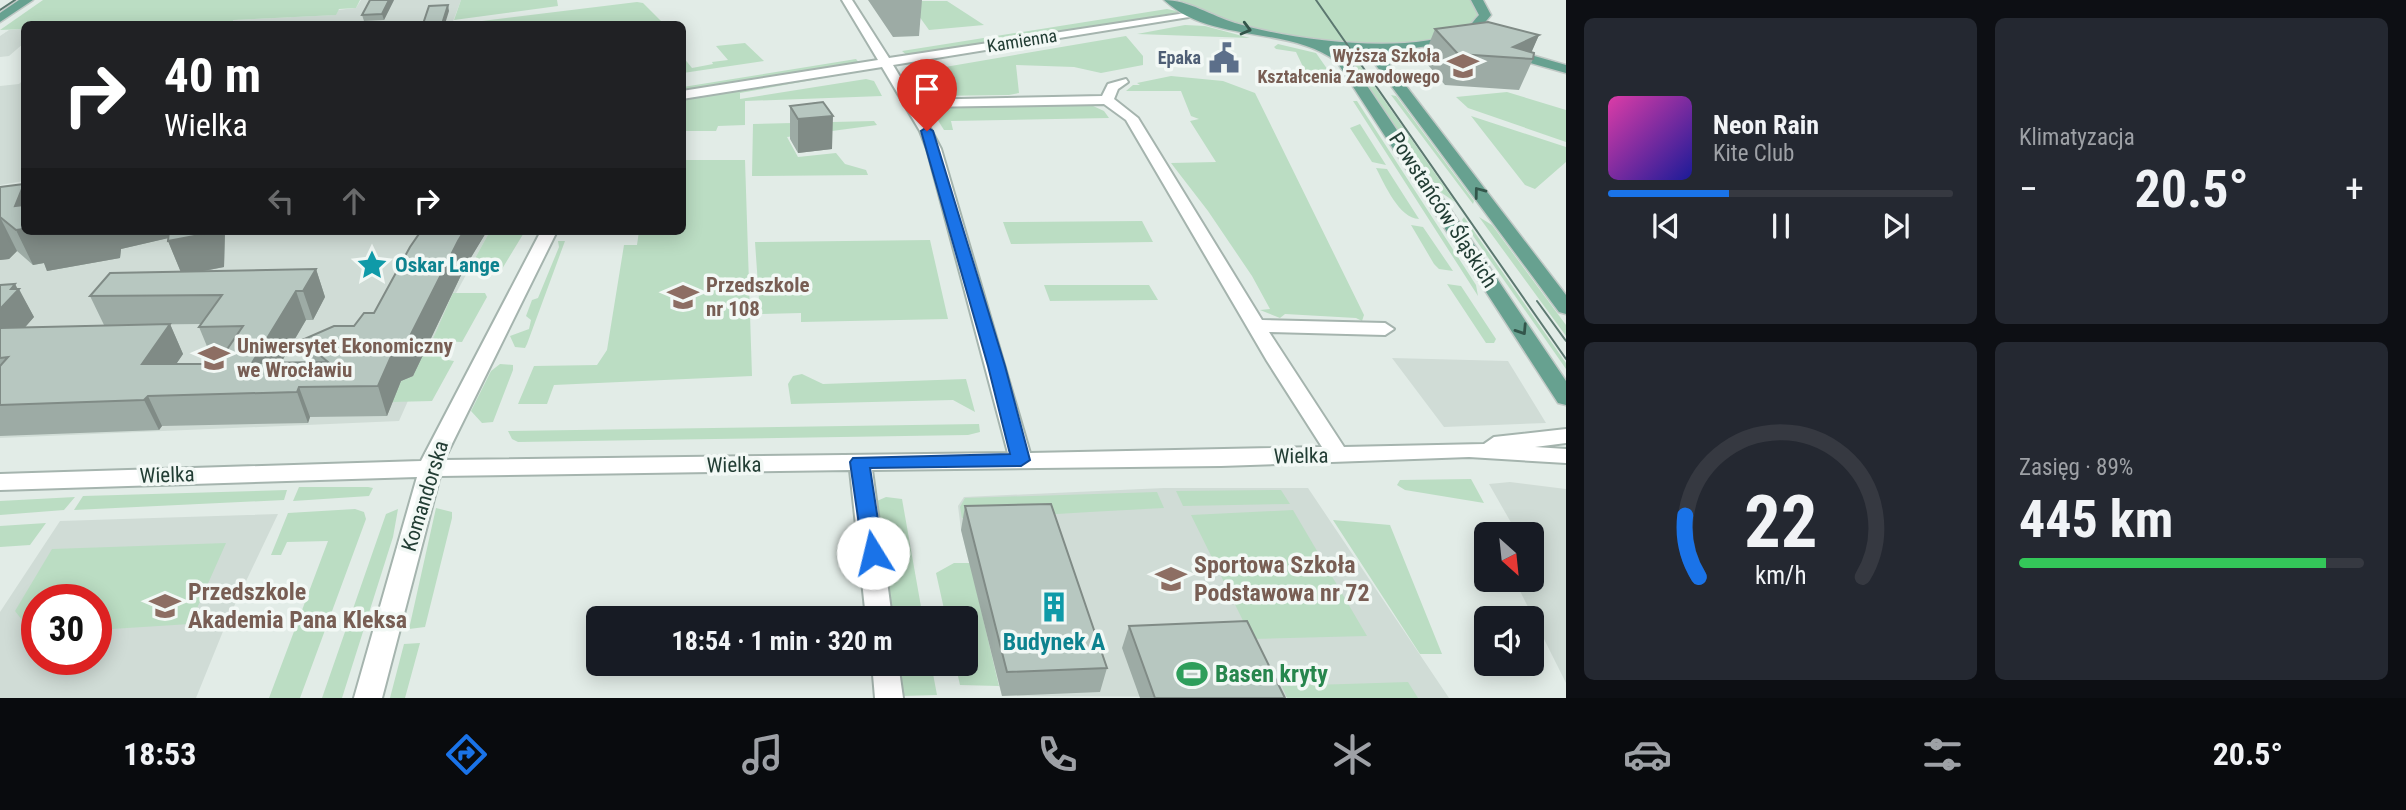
<!DOCTYPE html>
<html lang="pl">
<head>
<meta charset="utf-8">
<style>
	body { margin:0; font-family:"Roboto Condensed",sans-serif; background:#242831; color:#f1f3f6; height:100vh; display:flex; flex-direction:column; font-size:26px; white-space:nowrap }
	* { box-sizing:border-box; margin:0 }
	p { font-size:23px; color:#9ea1a6 }
	.icon { flex:none; width:38px; height:38px; fill:none; stroke:currentColor; stroke-width:2; stroke-linecap:round; stroke-linejoin:round }
	.map { position:relative; flex:1; overflow:hidden }
	.panel { display:flex; flex-direction:column; gap:18px; padding:18px; background:#0d0f14; width:840px }
	.panel>* { flex:none }
	.banner { position:absolute; left:21px; top:21px; width:665px; height:214px; border-radius:10px; box-shadow:0 4px 18px #0003; background:#202124; color:#fff; overflow:hidden }
	.needle { width:46px; rotate:153deg }
	.tools { position:absolute; left:1474px; top:522px; display:grid; gap:14px }
	.tools a { display:grid; place-items:center; width:70px; height:70px; border-radius:10px; background:#171b24; box-shadow:0 4px 18px #0003; font-size:35px }
	.speed { position:absolute; left:21px; top:584px; display:flex; gap:14px; font-size:35px; font-weight:700; text-align:center }
	.speed>* { display:grid; place-content:center; width:91px; height:91px; border-radius:50%; background:#171b24; box-shadow:0 4px 18px #0003; line-height:1 }
	.speed .limit { border:10px solid #d22; background:#fff; color:#111 }
	.pin { position:absolute; display:grid; place-items:center; width:60px; height:60px; color:#fff; margin:-72px -30px; border-radius:50% 50% 50% 0; rotate:-45deg; box-shadow:0 0 7px #0007 }
	.pin .icon { rotate:45deg }
	.me { position:absolute; width:77px; margin:-38px; rotate:351deg; stroke-linejoin:round; filter:drop-shadow(0 0 5px #0008) }
	.turn { display:flex; align-items:center; gap:24px; height:147px; padding:0 28px; font-size:32px }
	.turn .icon { width:91px; height:91px; stroke-width:2.5 }
	.turn b { display:block; font-size:49px; line-height:60px }
	.lanes { display:flex; align-items:center; height:66px; padding:0 28px; background:#0003; justify-content:center; gap:35px; direction:ltr }
	.lanes .off { opacity:.35 }
	.big { font-size:52px; font-weight:700; line-height:1.1 }
	.panel .tile { flex:1; display:flex; flex-direction:column; justify-content:center; gap:10px; min-width:0; padding:0 24px; border-radius:10px; background:#242831 }
	.panel .dial { align-items:center; gap:0 }
	.dial svg { height:182px; overflow:visible; fill:none; stroke:#363941; stroke-width:7; stroke-linecap:round; text-anchor:middle }
	.dial text { fill:#f1f3f6; stroke:none }
	.song { display:flex; align-items:center; gap:21px }
	.cover { width:84px; height:84px; border-radius:10px; background:linear-gradient(135deg,hsl(320 70% 55%),hsl(240 70% 35%)) }
	.played { height:7px; border-radius:4px; background:linear-gradient(90deg,#1a73e8 35%,#363941 35%) }
	.keys { display:flex; justify-content:space-around; direction:ltr }
	.heat { display:flex; justify-content:space-between; align-items:center; font-size:38px; direction:ltr }
	.charge { height:10px; border-radius:5px; background:linear-gradient(90deg,#34c759 89%,#363941 0) }
	.panel .tiles { flex:1; display:grid; gap:18px; grid-template-columns:repeat(2,1fr) }
	.trip { position:absolute; left:586px; top:606px; width:392px; height:70px; border-radius:10px; background:#171b24; box-shadow:0 4px 18px #0003; font-weight:700; line-height:70px; text-align:center }
	.tabs { display:flex; height:112px; justify-content:space-around; align-items:center; background:#090b0e; color:#9ea1a6 }
	.tabs .icon { width:49px; height:49px }
	.tabs .selected { color:#1a73e8 }
	.tabs b { font-size:32px; color:#f1f3f6 }
	main { display:flex; flex:1; min-height:0 }
	.map>svg:first-child { display:block }
	.built { fill:#d0dcd6; fill-rule:evenodd }
	.green { fill:#bbddc3 }
	.lines { fill:none; stroke-linecap:round; stroke-linejoin:round }
	.minor-casing { stroke:#a5b4ae; stroke-width:4 }
	.major-casing { stroke:#c1c9c6; stroke-width:3 }
	.minor { fill:#fff; fill-rule:evenodd }
	.major { fill:#67a190; fill-rule:evenodd }
	.tram { stroke:#5c7870; stroke-width:2 }
	.wall { fill:#9daba5 }
	.shaded-wall { fill:#808b86 }
	.building { fill:#b7c7c0; stroke:#808b86; stroke-width:2 }
	.oneway { stroke:#33564b }
	.route { fill:#1a73e8; stroke:#114b97; stroke-width:2 }
	.labels { text-anchor:middle; stroke-width:7; stroke-linejoin:round; paint-order:stroke }
	.far-street-label { font-size:18px; fill:#223d34; stroke:#f2f8f5 }
	.far-education-label { font-size:18px; font-weight:bold; fill:#785e54; stroke:#f2f8f5; text-anchor:end }
	.far-service-label { font-size:18px; font-weight:bold; fill:#4e5e75; stroke:#f2f8f5; text-anchor:end }
	.street-label { font-size:21px; fill:#223d34; stroke:#f2f8f5 }
	.culture-label { font-size:21px; font-weight:bold; fill:#0d838f; stroke:#f2f8f5; text-anchor:start }
	.education-label { font-size:21px; font-weight:bold; fill:#785e54; stroke:#f2f8f5; text-anchor:start }
	.near-education-label { font-size:24px; font-weight:bold; fill:#785e54; stroke:#f2f8f5; text-anchor:start }
	.near-culture-label { font-size:24px; font-weight:bold; fill:#0d838f; stroke:#f2f8f5 }
	.near-leisure-label { font-size:24px; font-weight:bold; fill:#27864d; stroke:#f2f8f5; text-anchor:start }
</style>
</head>
<body>
<main>
<div class="map">
<svg width="1566" height="698" viewBox="0 0 1566 698">
	<rect width="100%" height="100%" fill="#e2ece7"/>
	<path class="built" d="M361,0h100l-9,24h-222l4,-4 101,-5 3,-5 18,-2z
		M24,29v14l-15,13 -9,1v-21l9,-6z
		M24,79v102l-24,4v-99l19,-2z
		M0,223l24,8h466l-35,64 -56,126 -399,17z
		M1392,358l116,3 38,62 -102,4z
		M1510,482l56,7v194l-52,-104h17v-45h-28l4,-8h6l-24,-42z
		M1164,488h144l141,210 -447,-2 -41,-166 -3,-24 6,-9z
		M278,514l-50,105 -32,79h-196v-86l60,-91zM37,600h59v60h-59z"/>
	<path class="green" d="M43,0h317l-4,8 -17,1 -3,6 -102,5 -5,4h-205v5l-24,1z
		M461,0h96l1,6 -104,14z
		M1179,0h291l8,12c-3,13 -12,15 -23,20 -63,28 -218,4 -276,-32z
		M908,1h39l37,24 -55,5z
		M637,2l6,1 21,21h-161l-2,-3 -12,3h-31z
		M1167,9l14,3 -273,44 -6,-5z
		M1185,25l20,1 45,12 -113,-4z
		M1126,36l17,20v9l-42,8 -27,-6 -58,-2 3,28 -10,2 -80,1 -7,-2 -12,-21z
		M745,43l19,18 -81,12v-16l9,11 21,-4 -1,-2 16,-2 -12,-14z
		M1278,44l38,9 14,20 -25,-2 -9,-19 -20,-3 -2,-2z
		M856,59l4,5 -177,28v-5z
		M1350,61h7l98,141 -19,-13z
		M859,70l3,1 -122,22v6l126,-20 8,2 8,15 -137,5v24l-27,1 -2,5h-33v-32z
		M1171,76l52,5 32,12 109,222 -2,6 -6,-3 -71,-4 -5,4 -20,-8 10,-1 -18,-33 -44,-65 -37,-48 45,-1 -26,-41 9,-2 -8,-3 -10,-25h-55l7,-6h7l-3,-2z
		M1507,92l59,18v32l-98,-34 -12,-11z
		M1391,95l5,1 78,105 -1,3z
		M1353,101h4l119,184 2,11z
		M1091,105l13,6 5,7 -158,3 2,9h-9l-10,-16 4,-5 8,-2z
		M1471,116l95,31v15l-31,27 -10,-4z
		M874,121l3,4 -90,12 11,20 38,-4 9,11 21,6 2,5 -116,1 1,-52z
		M1360,124l26,41 -14,-3 -22,-34z
		M683,160h62l7,216 -198,9 -7,19h-29l16,-38 63,-1 10,-15 17,-105h13l2,-14h43z
		M1376,168l11,1 32,50c-20,-1 -34,-34 -43,-51z
		M1464,217l102,146v6l-104,-149z
		M1479,217l13,8 74,100v11z
		M1142,221l11,21 -142,2 -8,-22z
		M1411,225l12,2 30,44 -14,-2 -5,-5z
		M490,231h35l-23,38 -34,2z
		M930,240l18,79 -147,3v-9l-41,1 -5,-72z
		M558,241h7l-38,103 -2,4 -10,-1 -5,-11 19,-7 2,-9 -5,-4 6,-16 6,-2 21,-51z
		M1447,284l14,2 35,53 -2,4h-8z
		M1044,285h105l9,15 -108,1z
		M453,293h32l2,4 -25,45 -30,-1z
		M431,344h25l-8,16 6,1 -22,40 -40,1 9,-21 12,-5 13,-29z
		M500,364l13,1v5l-20,52 -11,1 -11,-12 20,-40z
		M802,374l21,10 143,-5 9,33 -22,-12 -162,4 -3,-20 5,-8z
		M979,424l1,8 -12,3 -450,7 -6,-3 -4,-8z
		M1471,479l13,24 -79,-13 -8,-5 3,-5z
		M299,487h69l5,1 -4,8 -76,5z
		M287,490l-3,10 -210,10 9,-14z
		M1281,490l9,14 -107,2 -7,-15z
		M1157,492l7,16c-68,3 -134,9 -202,10l-2,-11 5,-9z
		M75,497l-11,13 -64,5v-14z
		M886,497l16,2 21,119h-31l-15,-117z
		M436,508l16,4v6l-27,109 -16,2z
		M355,509l9,3 2,7 -66,179h-31l59,-157 -41,1 -6,13h-10l17,-42z
		M398,509l-5,28 -51,161h-20l64,-184z
		M1293,510l74,126 -115,3 -61,-124z
		M1333,520l57,5 52,129h-22z
		M46,523l-16,22 -30,2v-21z
		M226,543l-36,81 -94,6v-30h-59v33h-5l-17,-22 37,-62z
		M954,563h16l29,123 -39,-1 -5,-22h11v-45h-20l-10,-45z
		M420,643l-15,55h-15l14,-54z
		M898,663h33l6,32 -34,1z
		M1408,682l10,16h-131l-5,-12z"/>
	<g class="lines">
		<g class="minor-casing">
			<path id="minor" d="M842,0h10l37,58 310,-47 2,2 -6,3 -302,49 21,35 188,-4 6,-12 18,-5 2,3 -10,7 -4,10 24,19 124,202 123,3 9,6 -9,6 -116,-3 75,115 140,-3 10,-7 72,-8v14l-31,4 31,2v14l-97,-6 -248,9 -349,4 20,148h-26l-16,-148 -410,6 -58,222h-28l63,-221 -417,13v-16l421,-13 120,-230h16l-113,229 564,-7 -81,-304 -7,-18 -38,-64 -200,32v-8l196,-31zM1104,104l22,16 141,241 55,86 -292,6 -89,-304 -22,-42z
				M872,663h26l5,35h-28z"/>
		</g>
		<g class="major-casing">
			<path id="major" d="M19,0h14l-33,22v-9z
				M1164,0c24,0 48,16 71,23 56,17 175,33 229,7 6,-3 10,-10 15,-15l-8,-15h12l8,15c-30,40 -64,25 -104,39v7l179,234v19l-7,-2 -184,-248v-14l-39,-2 11,8 219,325v24l-8,-2 -221,-341c-48,-37 -127,-18 -173,-62z
				M1507,48l59,17v8l-64,-18 -2,-3z"/>
		</g>
		<use href="#minor" class="minor"/>
		<use href="#major" class="major"/>
		<path class="tram" d="M1316,0l250,359
			M0,10l15,-10
			M1537,301l29,40"/>
	</g>
	<path class="wall" d="M394,0l-10,20 -20,1 -2,-6z
		M868,0h54l-3,36 -26,1z
		M1435,29l104,6 -8,17 2,7 -14,31 -74,-5 -22,-26z
		M790,106l42,43 -34,4 -8,-14z
		M24,184v47h201l-1,36 -20,4 112,-2 9,28 -12,23h-7l-25,43 29,-1 -8,-22 52,-14 20,-13 47,-82h66l-23,38 -51,107 -12,5 -14,35 -77,1 -2,6 -146,3 -3,4 -159,6v-151l15,-1 19,33 -9,10 145,-3 13,30 -7,10h41l6,-8h-12l-12,-29 2,-3 -97,1 -14,-29 91,-24 -13,-31v-3l-47,11 -1,9 -73,13 -3,-8 -11,2 -16,-14 -8,8 -9,1v-73z
		M965,506l142,162 -7,24 -98,4 -41,-166z
		M1129,626l156,72h-145l-18,-50z"/>
	<path class="shaded-wall" d="M389,0h5l-10,20 -2,-6z
		M448,5l1,6 -4,13h-3z
		M1539,35l-10,23 -16,-11z
		M833,116l-1,33 -34,4v-34z
		M24,184v42l-9,-20z
		M0,217l17,34 -8,8 -9,1z
		M24,229v2h161l1,3 -65,15 -1,9 -73,13 -3,-8 -11,2 -17,-35z
		M210,231h15l-1,36 -42,8 -14,-34z
		M464,231h23l-23,38 -51,107 -12,5 -14,35 -9,-30 15,-34z
		M316,269l9,28 -12,23 -10,-29z
		M15,284l3,6 1,-1 15,28 -34,39v-47l11,-20z
		M296,291l10,29 -43,73 -11,-30z
		M170,324l13,30 -27,40 -14,-30z
		M299,387l11,30 -2,6 -11,-31z
		M148,396l14,30 -3,4 -15,-30z"/>
	<path class="building" d="M370,0h19l-7,14 -20,1z
		M448,5l-6,19h-19l6,-18z
		M1488,22l51,13 -26,12 21,6 -1,6 -75,-5 -23,-25z
		M823,102l10,14 -35,3 -8,-13z
		M24,184l-9,22 9,-1v24l-8,1 -16,-13v-30z
		M32,231h27l-29,5z
		M169,231h41v2l-42,8z
		M421,231h43l-6,10 -53,105 -12,6 -15,34 -79,1 -2,5 -149,4 -4,4 -144,5v-39l8,-9 -8,1v-30l170,-4 -28,40h75l26,-38 -44,1 23,-32 -132,1 20,-23 206,-4 -13,22h-7l-44,72 76,-1 -26,-22 32,-14h20l10,-13h10l36,-66z
		M15,284l-4,5h8l-19,20v-24z
		M1051,504l56,164 -100,4 -42,-166z
		M1247,621l38,77h-130l-26,-72z"/>
	<defs><path id="oneway-chevron" d="M-2-3.5L2.5 0L-2 3.5" fill="none" stroke-width="1.6" stroke-linecap="round" stroke-linejoin="round" transform="scale(1.75)"/></defs>
	<g class="oneway">
		<use href="#oneway-chevron" transform="translate(1246 29) rotate(15)"/>
		<use href="#oneway-chevron" transform="translate(1479 192) rotate(-127)"/>
		<use href="#oneway-chevron" transform="translate(1522 330) rotate(57)"/>
	</g>
	<path class="route" d="M927,127l6,4 72,235 25,94 -9,6 -151,2 13,85 -3,6h-15l-2,-6 -13,-91 3,-4 157,-4 -22,-88 -67,-235z"/>
	<defs>
		<g id="civic-bare" transform="scale(2.415)"><path d="M-.6-6.5H3V-4.5H.6V-3L4-1V1h2V6H-6V1h2V-1L-.6-3ZM-1.2 2.5V6h2.4V2.5Z" fill="#5c6f8a" stroke="#f2f8f5" stroke-width="2.5" paint-order="stroke"/></g>
		<g id="university-bare" transform="scale(2.415)"><path d="M0-5L7-2L0 1L-7-2ZM-4 1L0 2.5L4 1V4Q0 6-4 4Z" fill="#8d6e63" stroke="#f2f8f5" stroke-width="2.5" paint-order="stroke"/></g>
		<g id="sight-bare" transform="scale(2.415)"><path d="M0-6L1.8-2.2L6-1.7L2.9 1.2L3.7 5.4L0 3.3L-3.7 5.4L-2.9 1.2L-6-1.7L-1.8-2.2Z" fill="#0f9aa8" stroke="#f2f8f5" stroke-width="2.5" paint-order="stroke"/></g>
		<g id="school-bare" transform="scale(2.415)"><path d="M0-5L7-2L0 1L-7-2ZM-4 1L0 2.5L4 1V4Q0 6-4 4Z" fill="#8d6e63" stroke="#f2f8f5" stroke-width="2.5" paint-order="stroke"/></g>
		<g id="building-bare" transform="scale(2.415)"><path d="M-4-6H4V6H1V3H-1V6H-4ZM-2.5-4.3h1.7v1.8h-1.7ZM.8-4.3h1.7v1.8H.8ZM-2.5-1h1.7V.8h-1.7ZM.8-1h1.7V.8H.8Z" fill="#0f9aa8" stroke="#f2f8f5" stroke-width="2.5" paint-order="stroke"/></g>
		<g id="stadium-bare" transform="scale(2.415)"><path d="M0-5a6.5 5 0 1 0 0 10a6.5 5 0 1 0 0-10ZM-3.5-1.8h7v3.6h-7Z" fill="#2e9e5b" stroke="#f2f8f5" stroke-width="2.5" paint-order="stroke"/></g>
	</defs>
	<g fill-rule="evenodd">
		<use href="#civic-bare" x="1224" y="58"/>
		<use href="#university-bare" x="1463" y="66"/>
		<use href="#sight-bare" x="372" y="265"/>
		<use href="#school-bare" x="683" y="297"/>
		<use href="#university-bare" x="214" y="358"/>
		<use href="#school-bare" x="1171" y="579"/>
		<use href="#school-bare" x="165" y="606"/>
		<use href="#building-bare" x="1054" y="607"/>
		<use href="#stadium-bare" x="1192" y="674"/>
	</g>
	<g class="labels">
		<g class="far-street-label">
			<text transform="translate(1022 41) rotate(-9)" y="6">Kamienna</text>
		</g>
		<g class="far-education-label">
			<text x="1440" y="62">Wyższa Szkoła<tspan x="1440" dy="21">Kształcenia Zawodowego</tspan></text>
		</g>
		<g class="far-service-label">
			<text x="1201" y="64">Epaka</text>
		</g>
		<g class="street-label">
			<text transform="translate(1443 210) rotate(57)" y="7">Powstańców Śląskich</text>
			<text transform="translate(1301 456) rotate(-1)" y="7">Wielka</text>
			<text transform="translate(734 465) rotate(-1)" y="7">Wielka</text>
			<text transform="translate(167 475) rotate(-2)" y="7">Wielka</text>
			<text transform="translate(425 496) rotate(-73)" y="7">Komandorska</text>
		</g>
		<g class="culture-label">
			<text x="395" y="272">Oskar Lange</text>
		</g>
		<g class="education-label">
			<text x="706" y="292">Przedszkole<tspan x="706" dy="24">nr 108</tspan></text>
			<text x="237" y="353">Uniwersytet Ekonomiczny<tspan x="237" dy="24">we Wrocławiu</tspan></text>
		</g>
		<g class="near-education-label">
			<text x="1194" y="573">Sportowa Szkoła<tspan x="1194" dy="28">Podstawowa nr 72</tspan></text>
			<text x="188" y="600">Przedszkole<tspan x="188" dy="28">Akademia Pana Kleksa</tspan></text>
		</g>
		<g class="near-culture-label">
			<text x="1054" y="650">Budynek A</text>
		</g>
		<g class="near-leisure-label">
			<text x="1215" y="682">Basen kryty</text>
		</g>
	</g>
</svg>
<div class="tools">
<a><svg class="needle" viewBox="-14 -14 28 28"><path d="M0-13l5 13h-10z" fill="#e53935"/><path d="M0 13l5-13h-10z" fill="#9ea1a6"/></svg></a>
<a><svg class="icon" aria-label="sound" viewBox="0 0 24 24"><path d="M4 9h4l5-4v14l-5-4H4zM17 9q2 3 0 6"/></svg></a>
</div>
<div class="speed"><div class="limit">30</div></div>
<div class="pin" style="left:927px;top:131px;background:#d93025"><svg class="icon" aria-label="arrive" viewBox="0 0 24 24"><path d="M6 21V4h12l-3 4 3 4H6"/></svg></div>
<svg class="me" style="left:873px;top:553px" viewBox="-20 -20 40 40"><circle r="19" fill="#fff"/><path d="M0-13L10 11 0 6-10 11z" fill="#1a73e8"/></svg>
<div class="trip">18:54 · 1 min · 320 m</div>
<div class="banner">
<div class="turn"><svg class="icon" aria-label="right" viewBox="0 0 24 24"><path d="M7 20v-9h11M14 6l5 5-5 5"/></svg><div><b>40 m</b>Wielka</div></div>
<div class="lanes"><svg class="icon off" aria-label="left" viewBox="0 0 24 24"><path d="M17 20v-9H6M10 6l-5 5 5 5"/></svg><svg class="icon off" aria-label="ahead" viewBox="0 0 24 24"><path d="M12 20V5M6 11l6-6 6 6"/></svg><svg class="icon" aria-label="right" viewBox="0 0 24 24"><path d="M7 20v-9h11M14 6l5 5-5 5"/></svg></div>
</div>
</div>
<section class="panel">
<div class="tiles">
<div class="tile">
<div class="song"><i class="cover"></i><div><b>Neon Rain</b><p>Kite Club</p></div></div>
<div class="played"></div>
<div class="keys"><svg class="icon" aria-label="previous" viewBox="0 0 24 24"><path d="M18 5L8 12l10 7zM5 5v14"/></svg><svg class="icon" aria-label="pause" viewBox="0 0 24 24"><path d="M8 5v14M16 5v14"/></svg><svg class="icon" aria-label="next" viewBox="0 0 24 24"><path d="M6 5l10 7-10 7zM19 5v14"/></svg></div>
</div>
<div class="tile"><p>Klimatyzacja</p>
<div class="heat"><a>−</a><b class="big">20.5°</b><a>+</a></div>
</div>
<div class="tile dial"><svg viewBox="0 0 100 80">
<path d="M14 69A42 42 0 1 1 86 69"/>
<path d="M14 69A42 42 0 0 1 8 42" stroke="#1a73e8"/>
<text x="50" y="56" font-size="32" font-weight="700">22</text>
<text x="50" y="72" font-size="11">km/h</text>
</svg></div>
<div class="tile"><p>Zasięg · 89%</p><b class="big">445 km</b><div class="charge"></div></div>
</div>
</section>
</main>
<nav class="tabs">
<b>18:53</b>
<svg class="icon selected" aria-label="directions" viewBox="0 0 24 24"><path d="M12 3l9 9-9 9-9-9zM9 14v-3h6M13 9l2 2-2 2"/></svg>
<svg class="icon" aria-label="music" viewBox="0 0 24 24"><path d="M9 18V5l10-2v13"/><circle cx="6" cy="18" r="3"/><circle cx="16" cy="16" r="3"/></svg>
<svg class="icon" aria-label="phone" viewBox="0 0 24 24"><path d="M5 4h4l2 5-3 2q2 4 5 5l2-3 5 2v4C11 20 4 13 5 4z"/></svg>
<svg class="icon" aria-label="climate" viewBox="0 0 24 24"><path d="M12 3v18M4 7l16 10M4 17L20 7"/></svg>
<svg class="icon" aria-label="car" viewBox="0 0 24 24"><path d="M5 17H2v-5l4-1 3-4h7l3 4 3 1v5h-3M9 17h6M6 11h13"/><circle cx="7" cy="17" r="2"/><circle cx="17" cy="17" r="2"/></svg>
<svg class="icon" aria-label="filters" viewBox="0 0 24 24"><path d="M4 7h16M4 17h16"/><circle cx="9" cy="7" r="2"/><circle cx="15" cy="17" r="2"/></svg>
<b>20.5°</b>
</nav>
</body>
</html>
